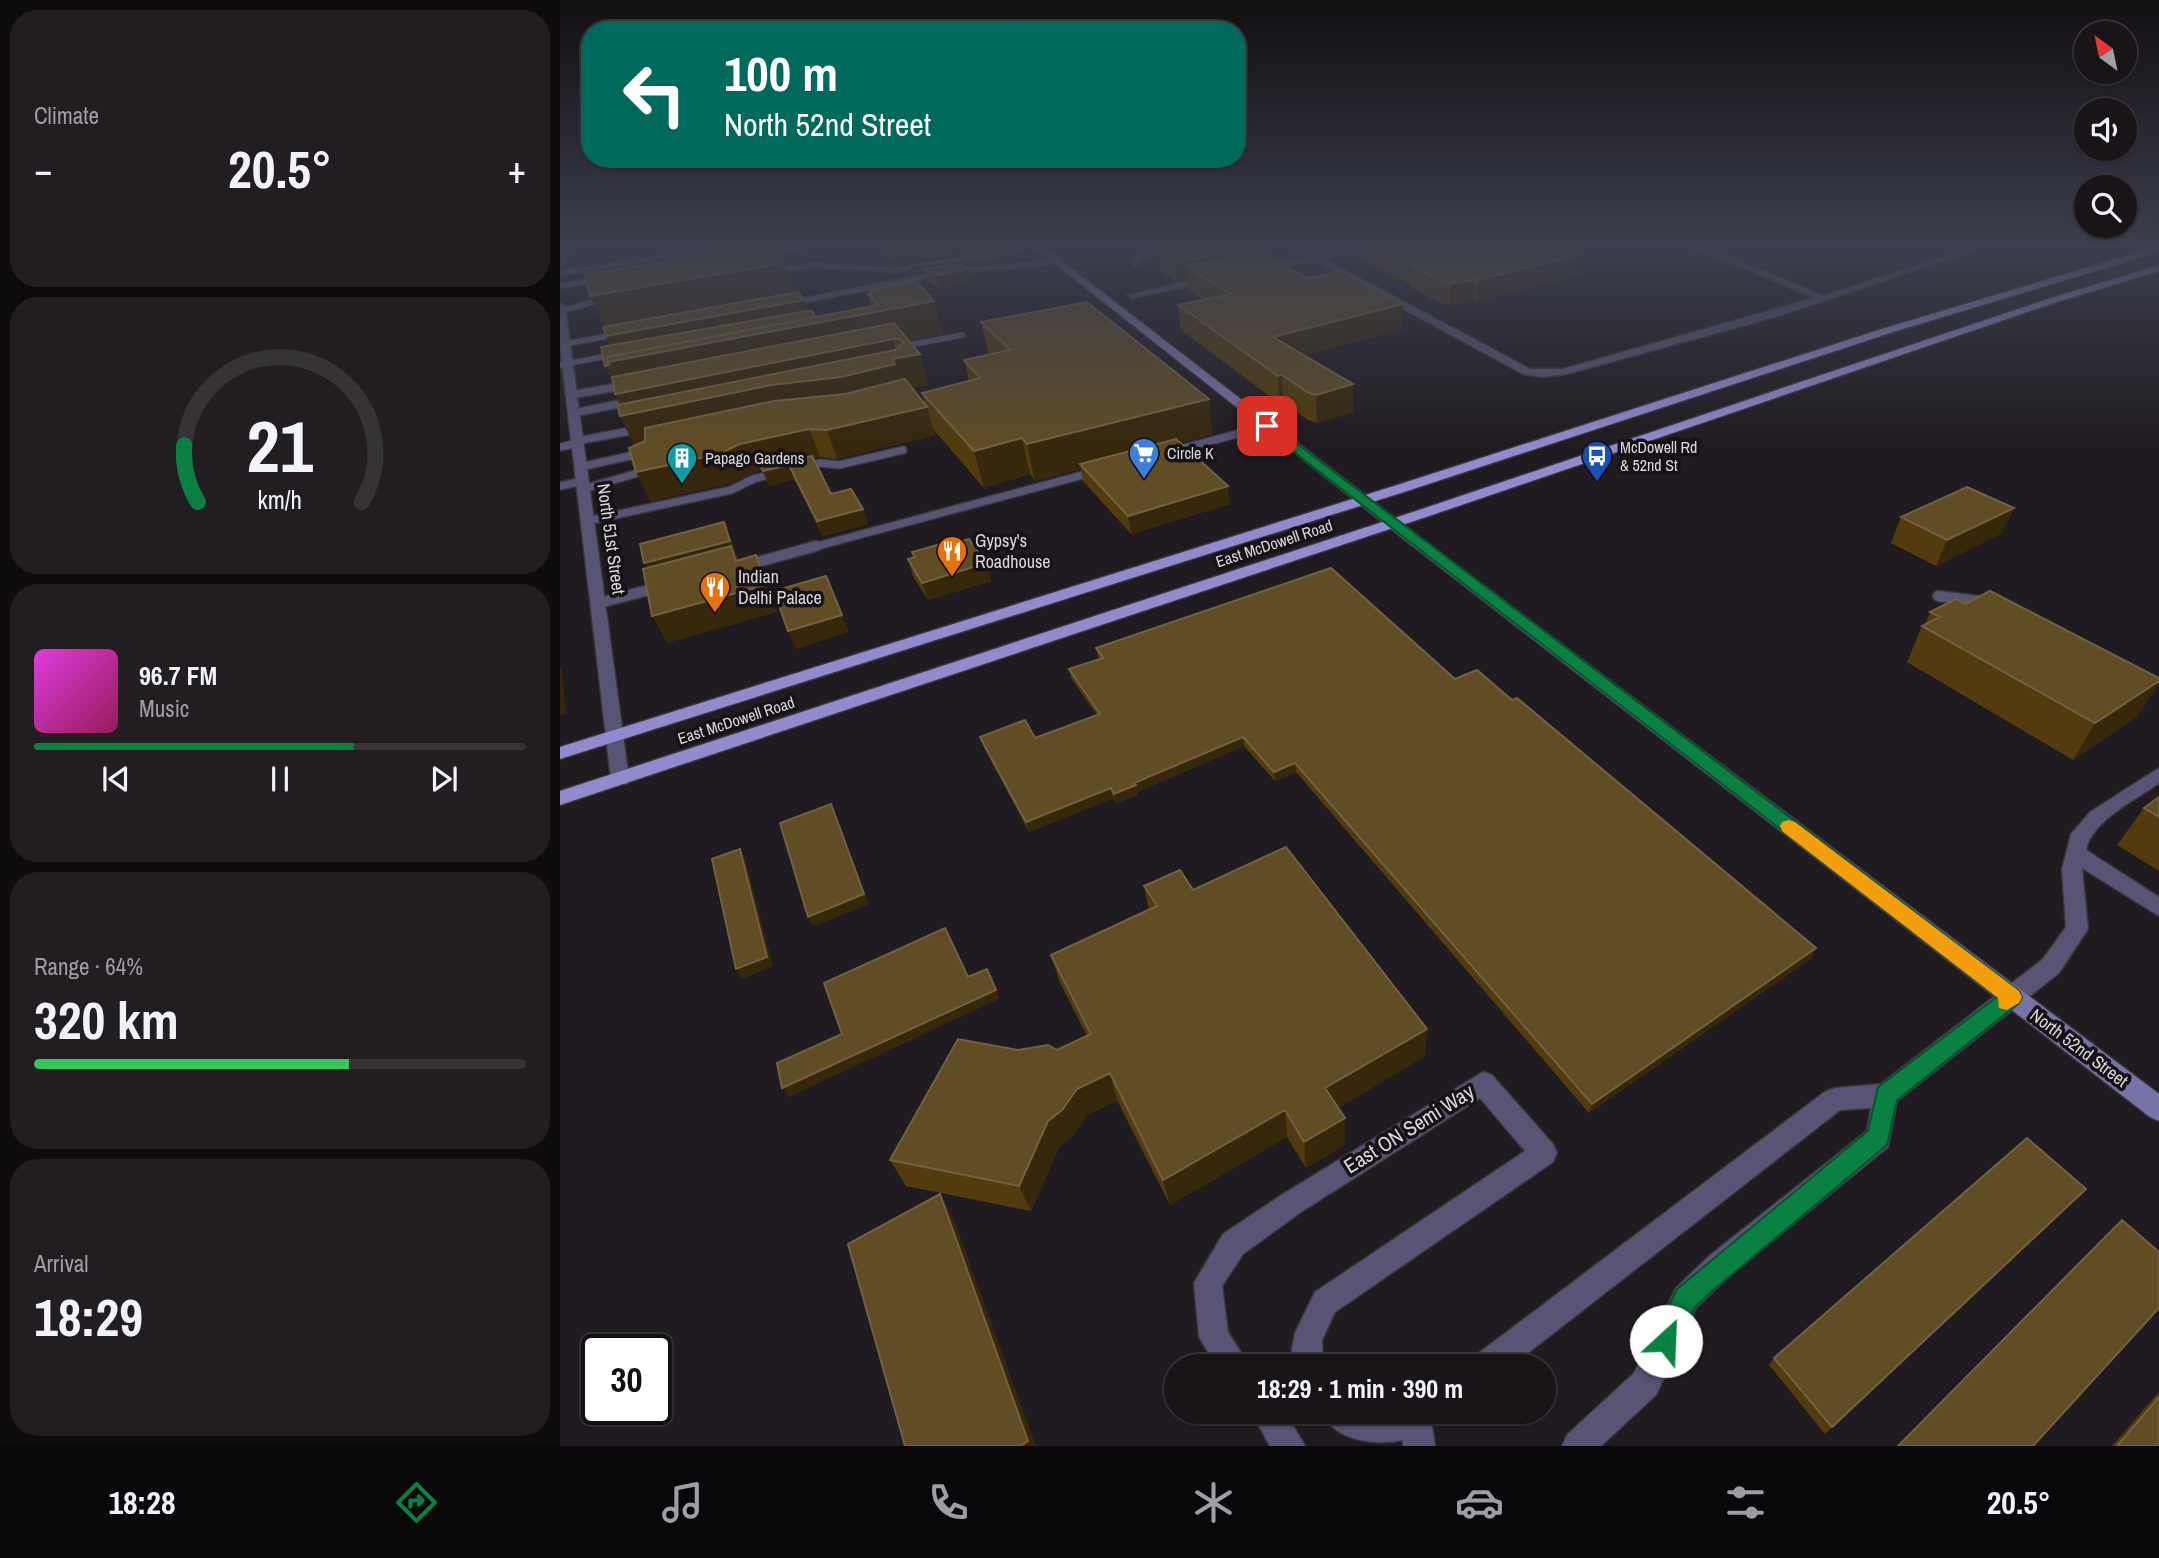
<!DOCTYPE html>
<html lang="en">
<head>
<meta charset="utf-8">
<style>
	body { margin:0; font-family:"Archivo Narrow",sans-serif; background:#211d21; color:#f1f3f6; height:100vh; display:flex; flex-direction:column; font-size:26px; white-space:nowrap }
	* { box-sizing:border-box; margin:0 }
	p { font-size:23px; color:#9f9ea2 }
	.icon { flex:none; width:38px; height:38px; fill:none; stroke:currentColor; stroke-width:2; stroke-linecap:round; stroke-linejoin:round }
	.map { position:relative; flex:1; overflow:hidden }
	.side { display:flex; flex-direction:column; gap:10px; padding:10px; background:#0d0b0d; width:560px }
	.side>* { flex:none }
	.guide { position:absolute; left:21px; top:21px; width:665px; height:147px; border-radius:28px; box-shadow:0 2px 5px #0004,0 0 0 2px #363337; background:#00695c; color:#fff; overflow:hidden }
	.needle { width:46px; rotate:327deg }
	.controls { position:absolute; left:1514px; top:21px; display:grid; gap:14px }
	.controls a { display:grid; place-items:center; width:63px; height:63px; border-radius:50%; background:#181418; box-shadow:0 2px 5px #0004,0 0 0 2px #363337; font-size:35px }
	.speed { position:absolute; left:21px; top:1334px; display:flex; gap:14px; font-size:35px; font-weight:700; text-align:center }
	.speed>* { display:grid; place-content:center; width:91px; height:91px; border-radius:50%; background:#181418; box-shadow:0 2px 5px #0004,0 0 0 2px #363337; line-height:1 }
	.speed .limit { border:4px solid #111; border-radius:10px; background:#fff; color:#111 }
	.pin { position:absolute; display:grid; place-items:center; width:60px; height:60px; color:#fff; margin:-30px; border-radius:14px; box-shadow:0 4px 10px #0006 }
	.me { position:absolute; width:77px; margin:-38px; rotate:25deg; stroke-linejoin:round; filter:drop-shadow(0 0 5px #0008) }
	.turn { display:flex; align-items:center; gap:24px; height:147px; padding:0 28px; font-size:32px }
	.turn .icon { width:91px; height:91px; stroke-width:2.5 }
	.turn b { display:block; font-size:49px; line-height:60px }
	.big { font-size:52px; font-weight:800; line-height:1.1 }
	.side .card { flex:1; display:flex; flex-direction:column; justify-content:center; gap:10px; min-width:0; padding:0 24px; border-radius:28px; background:#211d21 }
	.side .dial { align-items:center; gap:0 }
	.dial svg { height:182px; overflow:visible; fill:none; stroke:#363337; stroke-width:7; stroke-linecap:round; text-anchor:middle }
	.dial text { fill:#f1f3f6; stroke:none }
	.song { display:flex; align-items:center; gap:21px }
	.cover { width:84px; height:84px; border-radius:10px; background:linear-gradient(135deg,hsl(300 70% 55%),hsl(330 70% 35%)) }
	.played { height:7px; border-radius:4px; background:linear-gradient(90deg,#0b8043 65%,#363337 65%) }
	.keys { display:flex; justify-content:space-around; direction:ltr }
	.heat { display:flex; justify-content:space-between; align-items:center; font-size:38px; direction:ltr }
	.charge { height:10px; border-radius:5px; background:linear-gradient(90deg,#34c759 64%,#363337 0) }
	.trip { position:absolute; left:604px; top:1354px; width:392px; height:70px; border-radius:35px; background:#181418; box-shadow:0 2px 5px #0004,0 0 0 2px #363337; font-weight:800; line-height:70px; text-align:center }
	.tabs { display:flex; height:112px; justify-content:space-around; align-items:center; background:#0a080a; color:#9f9ea2 }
	.tabs .icon { width:49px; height:49px }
	.tabs .on { color:#0b8043 }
	.tabs b { font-size:32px; color:#f1f3f6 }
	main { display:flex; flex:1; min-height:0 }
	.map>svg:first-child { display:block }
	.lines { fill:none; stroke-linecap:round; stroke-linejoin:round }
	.lane-far2-casing { stroke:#3a353a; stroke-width:7 }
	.lane-far1-casing { stroke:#3a353a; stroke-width:10 }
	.lane-casing { stroke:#3a353a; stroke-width:13 }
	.street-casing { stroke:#3a353a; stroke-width:3 }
	.secondary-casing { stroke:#3a353a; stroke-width:3 }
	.primary-casing { stroke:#3a353a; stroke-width:3 }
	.lane-far2 { stroke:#575474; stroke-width:5 }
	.lane-far1 { stroke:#575474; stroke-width:7 }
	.lane { stroke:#575474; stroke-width:10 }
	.street { fill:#575474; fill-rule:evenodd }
	.secondary { fill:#7873a7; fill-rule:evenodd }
	.primary { fill:#918bce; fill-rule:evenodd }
	.wall { fill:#513b0f }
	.shaded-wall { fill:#37270d }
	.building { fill:#604c25; stroke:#736242; stroke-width:2 }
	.route { fill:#0b8043; stroke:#07532c; stroke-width:2 }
	.slow { fill:#f59e0b }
	.labels { text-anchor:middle; stroke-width:7; stroke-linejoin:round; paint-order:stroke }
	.far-poi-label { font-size:16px; fill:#dbd8db; stroke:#161217; text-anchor:start }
	.far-street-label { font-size:16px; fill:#dbd8db; stroke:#161217 }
	.street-label { font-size:18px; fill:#dbd8db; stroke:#161217 }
	.poi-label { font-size:18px; fill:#dbd8db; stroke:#161217; text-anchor:start }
	.near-street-label { font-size:21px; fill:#dbd8db; stroke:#161217 }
</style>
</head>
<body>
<main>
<section class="side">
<div class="card"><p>Climate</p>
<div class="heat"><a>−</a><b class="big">20.5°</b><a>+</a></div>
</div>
<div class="card dial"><svg viewBox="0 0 100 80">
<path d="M14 69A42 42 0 1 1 86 69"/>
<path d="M14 69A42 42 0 0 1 8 44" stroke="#0b8043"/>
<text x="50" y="56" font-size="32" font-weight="700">21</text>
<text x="50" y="72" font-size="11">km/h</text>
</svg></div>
<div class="card">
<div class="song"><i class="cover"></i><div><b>96.7 FM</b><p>Music</p></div></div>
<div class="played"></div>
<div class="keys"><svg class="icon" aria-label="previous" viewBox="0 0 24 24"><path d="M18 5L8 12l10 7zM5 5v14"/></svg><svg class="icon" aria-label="pause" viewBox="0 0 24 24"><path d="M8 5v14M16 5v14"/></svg><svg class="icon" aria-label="next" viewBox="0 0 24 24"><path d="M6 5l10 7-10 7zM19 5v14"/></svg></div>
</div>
<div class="card"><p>Range · 64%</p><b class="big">320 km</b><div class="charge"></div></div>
<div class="card"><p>Arrival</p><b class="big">18:29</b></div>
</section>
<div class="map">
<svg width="1599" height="1446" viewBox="0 0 1599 1446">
	<rect width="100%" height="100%" fill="#201b20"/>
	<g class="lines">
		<g class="lane-far2-casing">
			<path id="lane-far2" d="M203,254l44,-7
				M431,254l45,-8
				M575,264l1,-7 62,-13
				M216,271l37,-6 83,5 27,-5
				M395,271l101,-9
				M0,273l179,-29
				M0,286l39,-6
				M230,303l149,-29
				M0,311l45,-12
				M5,344l54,-10
				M339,347l63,-12
				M0,365l57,-11"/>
		</g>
		<g class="lane-far1-casing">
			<path id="lane-far1" d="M11,395l56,-10
				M14,413l59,-12
				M17,441l63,-12
				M0,447l18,-4
				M613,451l94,-25
				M20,467l63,-14
				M243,467l18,-4 18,2 64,-15
				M0,486l22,-5
				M23,489l65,-19
				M27,521l144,-31 22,-11 24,-6
				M250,548l284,-76"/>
		</g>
		<g class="lane-casing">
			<path id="lane" d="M187,565l69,-19
				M1378,596l40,5
				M39,603l61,-16"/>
		</g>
		<g class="street-casing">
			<path id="street" d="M1,244h8l2,11 -11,13 3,-13z
				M718,244c15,0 24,9 38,11 15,2 53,-11 74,-11l-66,15 206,110h33l251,-71 -111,-47 -86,-7 90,3 116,49 158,-52h14l-220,73 -208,57 -25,3 -19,-3 -208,-113 -55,10v-4l47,-10z
				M648,277l4,3 -1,2 -79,16 -5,-3z
				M0,303l5,3 64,473 -2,5h-14l-2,-5 -51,-433z
				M1599,768v15c-23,17 -67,37 -73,67l73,47v19l-77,-48 6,61 -29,44 -162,128 -9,46 -159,129 -33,32 -40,87 -55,51h-39l5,-11 67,-62 42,-85 33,-32 158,-125 4,-23 -31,2 -330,257h-39l4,-11 351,-265 9,-3 46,-4 162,-125 23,-32 -4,-58 9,-35 19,-22z
				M923,1072l9,3 61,69 4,9 -4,9 -218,150 -13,28 1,27h-30l-1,-18 3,-16 20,-41 210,-141 -45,-53 -179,114 -58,42 -21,32 6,46 22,35h-33l-18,-30 -5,-54 29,-49 60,-40z
				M691,1412h34l20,34h-35z
				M762,1412h119l-4,11 -5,3 3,20h-32v-6c-28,6 -69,1 -81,-28z"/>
		</g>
		<g class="secondary-casing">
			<path id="secondary" d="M470,244h10l374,289 745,561v27l-9,-4 -746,-578z"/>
		</g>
		<g class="primary-casing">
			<path id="primary" d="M1599,246v6l-266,80 -489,160 -844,267v-12l834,-261 491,-158z
				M1599,265v6l-105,32 -619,211 -875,291v-14l865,-283 623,-209z"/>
		</g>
		<use href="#lane-far2" class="lane-far2"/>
		<use href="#lane-far1" class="lane-far1"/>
		<use href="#lane" class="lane"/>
		<use href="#street" class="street"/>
		<use href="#secondary" class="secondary"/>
		<use href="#primary" class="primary"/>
	</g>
	<path class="wall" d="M310,244h124l1,4 -97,16 -6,-4 -6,1z
		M795,244h224v2l-11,2 13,27 -105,27 -3,-2 -23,5 -10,-2 -30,-16v-3l-55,-28z
		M687,248v6l61,24 95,26v25l-99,26 49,29v28l-36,11 -9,-3 -25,-17 -3,1 -99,-74 -3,-25 25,-5 -15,-11 -1,-9 -10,2 -18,-12 -2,-19z
		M449,255l2,6 -48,6 5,2 3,13 -32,7 -11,-7 -3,-11 -13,2 -2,-7z
		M225,263l10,29 9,8 4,11 8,6 56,-11 -4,-12 3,-1 -1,-3 73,44 -34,6 11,14 8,30 -16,4 13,17 -3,-12 47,-12 -5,-21 25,-5 -8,-33 228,77 3,35 -32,9 50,61 -99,30 -48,-53 -2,-12 -46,12 -5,-7 -46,14 -51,-59 2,6 -98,24 -17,-2 -6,1 17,36 32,15 5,15 -45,12 -29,-57 -25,7 -7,-16 -10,3 -20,10 -82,18 -16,-55 -21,-65 -8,-15 5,-20 -5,-19 -15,-31z
		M1454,508l-12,25 -66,33 -45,-23 10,-26z
		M383,547l43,16 5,18 -63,19 -15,-24 -5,-17 5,-2 -1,-5z
		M1370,612l208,104 -65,44 -166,-98 15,-36 3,-1z
		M536,648l359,31 357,279 -223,155 -293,-341 -21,9 -31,-35 -107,46 1,3 -22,8 -3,-5 -84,34 -46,-86 -3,-9 55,1 62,-23 -26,-37 -2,-9 30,-10z
		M1599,797v74l-42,-26 27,-37z
		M584,886l49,4 234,139 -2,27 -87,52 7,10v27l-39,23 -19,-31 -117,68 -53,-105 -31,16 -14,21 -13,10 -28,64 -125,-25 -16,-26 128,-110h39l30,-14 -27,-53 -9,-28 98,-45z
		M1517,1197l-252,237 -56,-69 5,-7z
		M1599,1392v54h-47z"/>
	<path class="shaded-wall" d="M327,244l5,16 -6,1 -5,-16z
		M353,244h81l1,4 -97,16 -5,-16z
		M977,244h42v2l-43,10z
		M687,248l1,19 -63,-1 2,14 -10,2 -3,-19z
		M1024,254l-3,21 -105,27 2,-22z
		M449,255l2,6 -84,10 -3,-2 1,2 -13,2 -2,-7z
		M225,263l11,33 -190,35 -16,-35z
		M408,269l3,13 -32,7 -3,-13z
		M914,279l-1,21 -23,5 1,-21z
		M244,300l5,14 -197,36 -6,-14z
		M374,301l9,33 -41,8 -2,-3h-7l5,19 22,-4 8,30 -292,65 -16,-33 5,-1 -10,-21 1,-14 -4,1 -7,-15 3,-4z
		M843,304v25l-128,34 -2,-26z
		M722,375l1,28 -3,1 -2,-28z
		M793,384v28l-36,11 -1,-28z
		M649,399l3,35 -128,34 -4,-4 1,5 -46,12 -8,-37z
		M367,407l8,28 -98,24 -10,-29z
		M249,429l11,28 -68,16 -20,10 -82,18 -14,-29 104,-28z
		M462,438l8,36 -46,14 -10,-37z
		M229,465l5,14 -25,7 -6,-15z
		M668,486l2,18 -99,30 -3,-18z
		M1454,508l-12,25 -66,33 11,-26z
		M303,509l5,15 -45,12 -6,-15z
		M164,522l7,17 7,19h-1l6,14 -89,9 -10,-18z
		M196,555l11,26 10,31 -110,31 -15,-27z
		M426,563l5,18 -63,19 -6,-17z
		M282,615l7,17 -53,17 -8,-18z
		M0,668l2,3 4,42 -6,2z
		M1599,681v3l-21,32 -65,44 22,-37z
		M683,737l1,9 -107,46 1,3 -22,8 -2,-9 20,-11z
		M735,763l1,9 -21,9 -1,-9z
		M551,788l2,10 -84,34 -3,-10z
		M271,804l38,100 -56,23 -5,-10z
		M180,849l5,9 28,108 -31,13 -6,-10z
		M1256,948l-4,10 -223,155 3,-9z
		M436,990l3,9 -210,98 -7,-9z
		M867,1029l-2,27 -99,59 -1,-27z
		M550,1073l7,27 -31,16 -14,21 -13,10 -28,64 -12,-25 29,-65 29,-32z
		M725,1110l2,27 -117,68 -7,-25z
		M785,1118v27l-39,23 -2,-26z
		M380,1194l14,26 82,226h-16z"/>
	<path class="building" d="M328,244h25l-20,4z
		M634,244h47l6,4 -73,15 -17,-12z
		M811,244h188l25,10 -106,26 -4,-1 -23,5 -10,-3 -30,-14 5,-1z
		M212,245l13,18 -195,33 -6,-22 113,-17 -2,-3z
		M444,250l5,5 -99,11z
		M700,252l48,26 33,-7 62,33 -130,33 80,47 -37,11 -9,-3 -25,-17 -4,1 -100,-71 52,-11 -45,-28z
		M398,264l10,5 -32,7 -12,-7z
		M356,281l18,20 -326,61 -1,-5 271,-52 -10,-11 4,-1 -2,-3z
		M238,292l6,8 -198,36 -3,-9z
		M527,302l122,97 -182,45 -5,-6 -48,13 -52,-58 58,-15 -16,-18 46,-10 -29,-28z
		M247,311h5l4,6 -209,40 2,8 -4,1 -4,-19z
		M334,323l26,31 -28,5 3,5 -54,13 -70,8 -151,31 -3,-11 278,-55 8,-7 -3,-4h-7l-278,55 -3,-17z
		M345,379l22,28 -100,23 -18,-1 -69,15 -21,10 -83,18 -7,-24 16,-7v-13l129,-27 71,-7z
		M616,439l52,47 -100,30 -48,-52z
		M252,456l19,38 20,-5 12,20 -46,12 -28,-56 -26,6 -2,-4z
		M1407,487l47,21 -67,32 -46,-23z
		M164,522l6,19 -86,22 -4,-19z
		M409,539l17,24 -64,20 -14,-24 7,-2 -3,-5 29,-8 2,3z
		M171,546l5,15 20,-6 10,30 -114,31 -9,-47z
		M771,568l124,111 22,-9 35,30 5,-2 299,250 -224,156 -297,-341 -21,9 -31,-35 -109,46 2,2 -22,9 -3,-6 -85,34 -46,-85 45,-17 10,18 65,-24 -31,-45 34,-11 -7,-10z
		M266,576l16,39 -54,16 -14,-40z
		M1430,591l169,87v3l-64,42 -173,-97 18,-9 -10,-5 26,-13 9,5z
		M1599,797v20l-15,-9z
		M271,804l33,90 -56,23 -28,-94z
		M726,847l141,182 -102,59 20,30 -41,24 -19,-32 -122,70 -53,-107 -33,16 -15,21 -14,11 -29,65 -129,-26 68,-121 60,11 30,-5 9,5 34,-16 -40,-79 106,-49 -13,-20 36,-16 13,20z
		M180,849l27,108 -31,12 -24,-110z
		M385,928l23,49 19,-8 9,21 -214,98 -5,-25 65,-29 -18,-51z
		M1467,1138l59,51 -254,238 -58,-69z
		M380,1194l88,247 -8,5h-115l-57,-202z
		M1562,1220l37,32v56l-126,138h-135z
		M1599,1397v49h-42z"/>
	<linearGradient id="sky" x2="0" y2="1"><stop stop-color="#120f12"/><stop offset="0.55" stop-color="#3c3f4e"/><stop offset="1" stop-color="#3c3f4e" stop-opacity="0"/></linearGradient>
	<rect width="1599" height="447" fill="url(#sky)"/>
	<path class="route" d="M703,424h8l748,567 3,6 -3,6 -122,97 -10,45 -175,146 -17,16 -20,43 -9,4 -10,-4 -4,-9 25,-52 191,-158 10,-44 119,-90 -734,-569z"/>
	<path class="slow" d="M1229,820l6,2 224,169 3,6 -3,6 -12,7 -8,-2 -1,-10 -216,-167 -2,-5 2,-4z"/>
	<defs>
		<g id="supermarket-pin" transform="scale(1.575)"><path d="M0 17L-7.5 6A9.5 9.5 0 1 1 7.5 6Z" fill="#3f7fe0" stroke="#161217"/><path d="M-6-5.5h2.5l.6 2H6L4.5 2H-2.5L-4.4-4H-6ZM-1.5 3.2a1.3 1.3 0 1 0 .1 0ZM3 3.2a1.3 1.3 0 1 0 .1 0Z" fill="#fff"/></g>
		<g id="bus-pin" transform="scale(1.575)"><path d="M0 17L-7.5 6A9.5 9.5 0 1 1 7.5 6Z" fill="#1a4fb4" stroke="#161217"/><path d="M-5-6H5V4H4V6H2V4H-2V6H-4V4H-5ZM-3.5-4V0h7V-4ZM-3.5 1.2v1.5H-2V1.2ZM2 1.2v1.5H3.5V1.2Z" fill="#fff"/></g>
		<g id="building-pin" transform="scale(1.575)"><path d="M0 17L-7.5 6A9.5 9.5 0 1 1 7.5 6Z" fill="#0f9aa8" stroke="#161217"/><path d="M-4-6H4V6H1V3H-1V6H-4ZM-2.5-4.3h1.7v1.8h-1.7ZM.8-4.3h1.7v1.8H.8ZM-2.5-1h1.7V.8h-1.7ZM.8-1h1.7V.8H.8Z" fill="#fff"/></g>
		<g id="restaurant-pin" transform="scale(1.575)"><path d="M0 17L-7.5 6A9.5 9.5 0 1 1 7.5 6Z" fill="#e8710a" stroke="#161217"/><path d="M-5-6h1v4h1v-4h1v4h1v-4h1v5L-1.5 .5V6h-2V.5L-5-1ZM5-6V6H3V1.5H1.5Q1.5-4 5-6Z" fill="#fff"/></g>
	</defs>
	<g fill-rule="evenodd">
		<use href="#supermarket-pin" x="584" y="453"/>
		<use href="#bus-pin" x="1037" y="456"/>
		<use href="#building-pin" x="122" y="458"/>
		<use href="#restaurant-pin" x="392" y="551"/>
		<use href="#restaurant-pin" x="155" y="587"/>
	</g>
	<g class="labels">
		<g class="far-poi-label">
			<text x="1060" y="453">McDowell Rd<tspan x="1060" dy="18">&amp; 52nd St</tspan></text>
			<text x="607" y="459">Circle K</text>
			<text x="145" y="464">Papago Gardens</text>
		</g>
		<g class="far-street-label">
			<text transform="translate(714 543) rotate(-18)" y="6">East McDowell Road</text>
			<text transform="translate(176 720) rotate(-18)" y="6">East McDowell Road</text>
		</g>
		<g class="street-label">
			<text transform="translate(51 539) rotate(82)" y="6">North 51st Street</text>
			<text transform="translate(1519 1048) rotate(37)" y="6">North 52nd Street</text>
		</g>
		<g class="poi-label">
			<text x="415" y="547">Gypsy's<tspan x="415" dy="21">Roadhouse</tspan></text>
			<text x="178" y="583">Indian<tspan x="178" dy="21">Delhi Palace</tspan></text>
		</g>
		<g class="near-street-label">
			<text transform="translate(849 1129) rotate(-32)" y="7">East ON Semi Way</text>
		</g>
	</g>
</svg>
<div class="controls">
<a><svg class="needle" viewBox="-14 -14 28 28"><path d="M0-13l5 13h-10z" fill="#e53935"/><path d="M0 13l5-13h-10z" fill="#9f9ea2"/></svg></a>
<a><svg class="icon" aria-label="sound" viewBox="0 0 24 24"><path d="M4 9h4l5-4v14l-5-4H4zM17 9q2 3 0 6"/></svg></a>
<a><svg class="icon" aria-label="search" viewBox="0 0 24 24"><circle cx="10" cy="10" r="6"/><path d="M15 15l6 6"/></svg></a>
</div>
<div class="speed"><div class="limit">30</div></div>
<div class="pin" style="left:707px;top:426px;background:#d93025"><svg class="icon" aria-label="arrive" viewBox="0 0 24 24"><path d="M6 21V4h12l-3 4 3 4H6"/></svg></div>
<svg class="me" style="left:1106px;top:1341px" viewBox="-20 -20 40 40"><circle r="19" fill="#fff"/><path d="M0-13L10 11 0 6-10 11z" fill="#0b8043"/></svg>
<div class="trip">18:29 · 1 min · 390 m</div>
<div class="guide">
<div class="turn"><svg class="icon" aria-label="left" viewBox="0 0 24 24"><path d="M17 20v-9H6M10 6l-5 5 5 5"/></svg><div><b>100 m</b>North 52nd Street</div></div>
</div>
</div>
</main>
<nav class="tabs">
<b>18:28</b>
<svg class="icon on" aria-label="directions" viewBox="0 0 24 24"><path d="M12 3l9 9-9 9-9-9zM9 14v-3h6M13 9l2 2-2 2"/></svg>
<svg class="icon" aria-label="music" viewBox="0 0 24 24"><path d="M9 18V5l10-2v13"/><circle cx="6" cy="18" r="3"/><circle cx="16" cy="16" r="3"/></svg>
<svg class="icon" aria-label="phone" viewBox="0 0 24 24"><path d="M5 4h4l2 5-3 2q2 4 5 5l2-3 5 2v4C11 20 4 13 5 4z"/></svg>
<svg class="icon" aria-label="climate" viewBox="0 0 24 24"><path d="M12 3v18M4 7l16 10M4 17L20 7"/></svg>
<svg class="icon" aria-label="car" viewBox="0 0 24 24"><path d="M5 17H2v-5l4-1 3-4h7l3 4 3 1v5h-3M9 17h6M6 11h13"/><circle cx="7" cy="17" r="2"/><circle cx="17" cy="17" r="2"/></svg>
<svg class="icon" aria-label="filters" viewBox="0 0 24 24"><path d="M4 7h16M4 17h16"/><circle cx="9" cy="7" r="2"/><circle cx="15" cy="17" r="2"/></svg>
<b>20.5°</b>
</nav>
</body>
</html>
